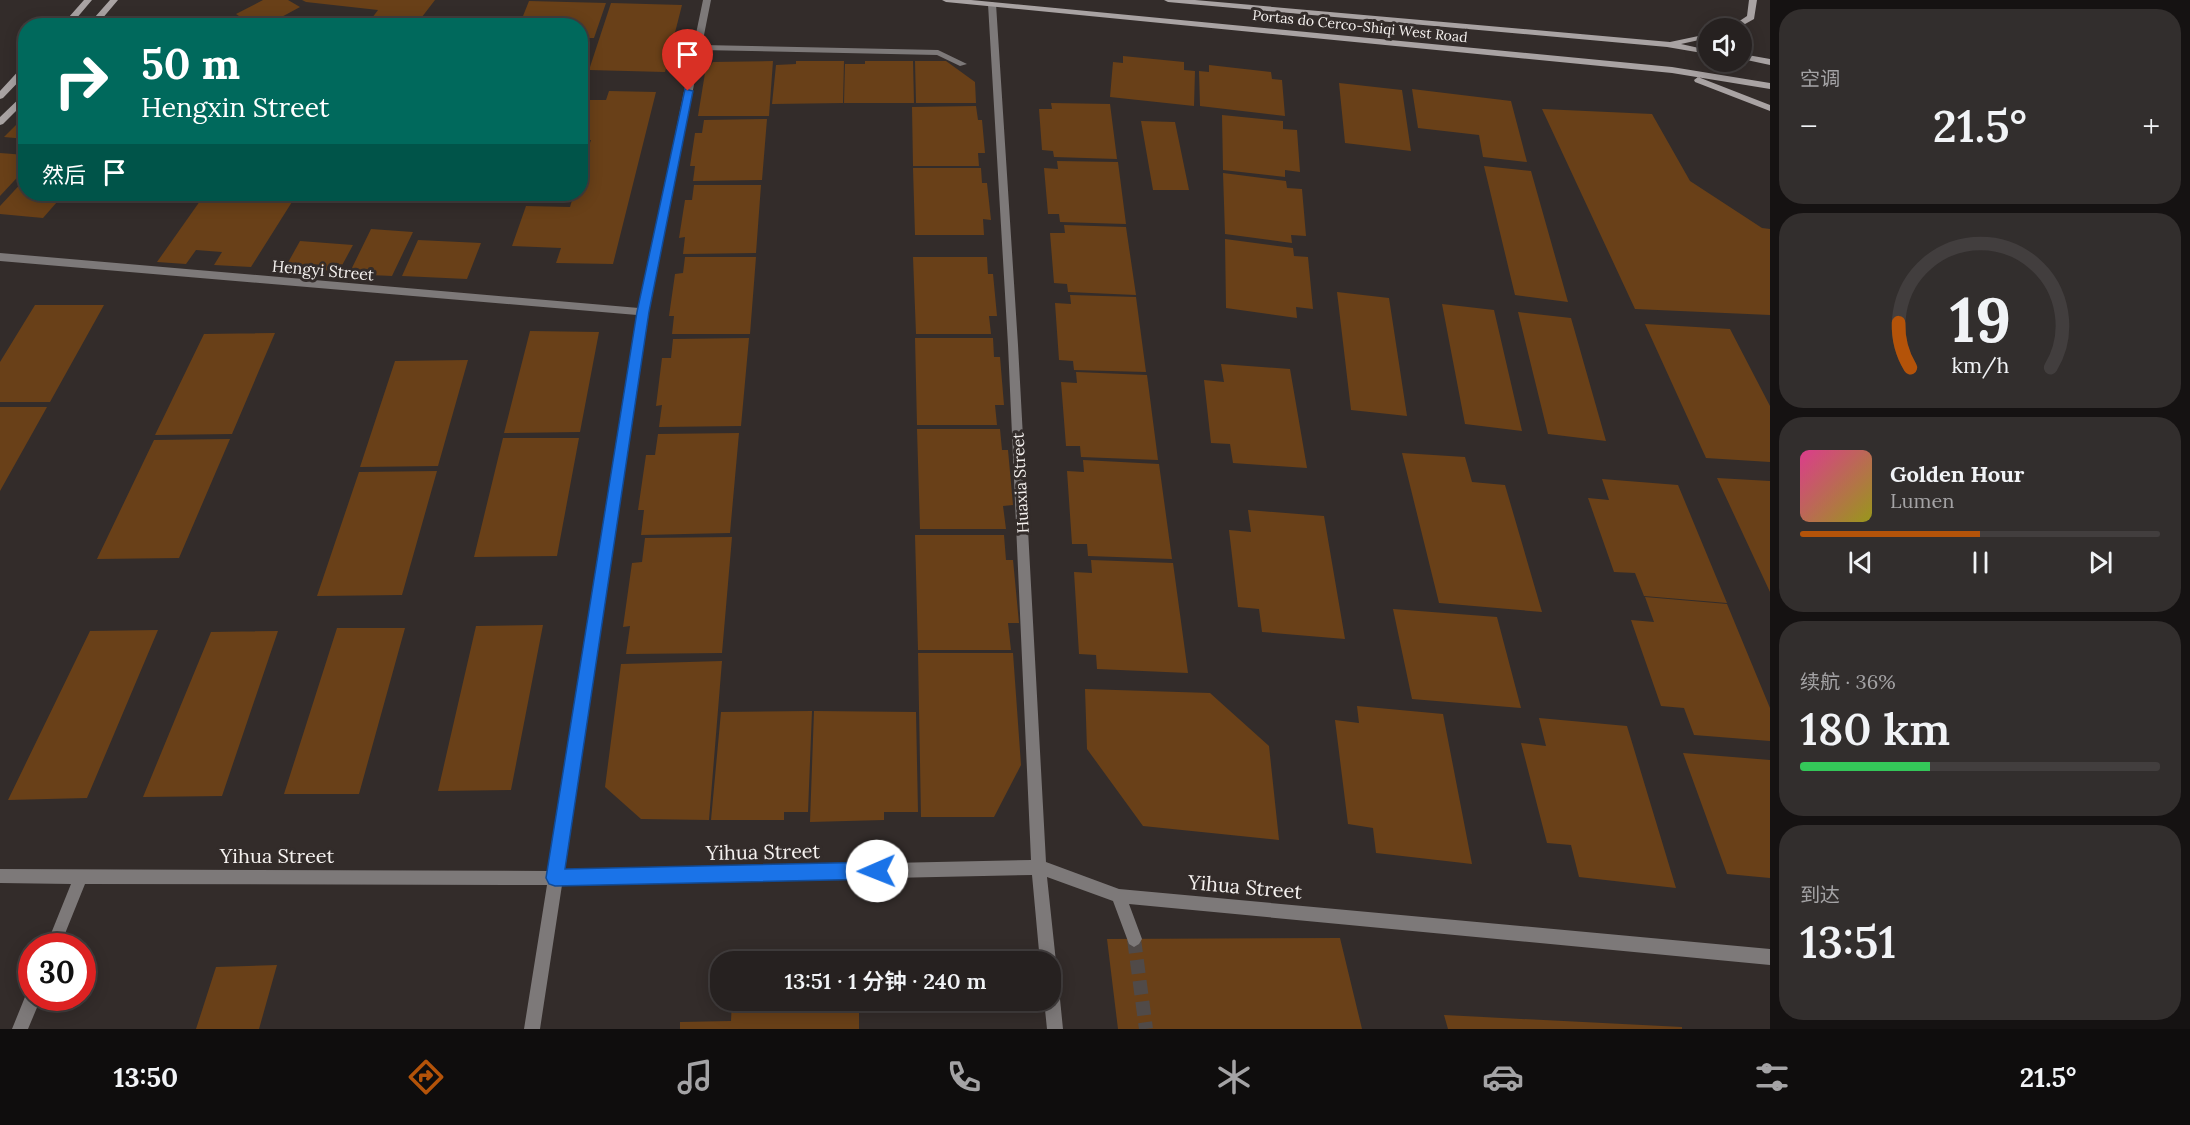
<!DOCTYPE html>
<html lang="zh">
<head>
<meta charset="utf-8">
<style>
	body { margin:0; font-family:Lora,"Noto Sans SC",serif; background:#322e2d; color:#f1f3f6; height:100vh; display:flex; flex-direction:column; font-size:22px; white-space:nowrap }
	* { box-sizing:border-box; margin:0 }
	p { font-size:20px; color:#a4a3a5 }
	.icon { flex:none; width:33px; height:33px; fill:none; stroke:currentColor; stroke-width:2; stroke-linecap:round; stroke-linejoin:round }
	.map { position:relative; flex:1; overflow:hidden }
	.drawer { display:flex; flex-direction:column; gap:9px; padding:9px; background:#151212; width:420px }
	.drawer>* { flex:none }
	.banner { position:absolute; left:18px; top:18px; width:570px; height:183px; border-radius:24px; box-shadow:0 3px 15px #0003,0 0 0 2px #423e3e; background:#00695c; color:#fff; overflow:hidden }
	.buttons { position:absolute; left:1698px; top:18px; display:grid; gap:12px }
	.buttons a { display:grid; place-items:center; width:54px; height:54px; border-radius:50%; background:#262120; box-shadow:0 3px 15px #0003,0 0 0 2px #423e3e; font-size:30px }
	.speed { position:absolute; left:18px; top:933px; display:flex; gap:12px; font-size:30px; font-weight:700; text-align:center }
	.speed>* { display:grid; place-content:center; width:78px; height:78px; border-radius:50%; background:#262120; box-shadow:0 3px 15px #0003,0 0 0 2px #423e3e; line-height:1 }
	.speed .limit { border:9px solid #d22; background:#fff; color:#111 }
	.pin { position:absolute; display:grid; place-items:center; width:51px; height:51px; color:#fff; margin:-62px -26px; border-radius:50% 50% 50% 0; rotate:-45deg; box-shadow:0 0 6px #0007 }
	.pin .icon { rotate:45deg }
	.me { position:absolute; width:66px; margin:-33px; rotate:269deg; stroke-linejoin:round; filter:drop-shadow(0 0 4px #0008) }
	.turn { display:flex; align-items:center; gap:21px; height:126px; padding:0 24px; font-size:27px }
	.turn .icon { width:78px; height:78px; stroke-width:2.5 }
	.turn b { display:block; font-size:42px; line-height:51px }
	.then { display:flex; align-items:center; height:57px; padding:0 24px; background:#0003; gap:12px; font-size:22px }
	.big { font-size:45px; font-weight:600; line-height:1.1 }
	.drawer .widget { flex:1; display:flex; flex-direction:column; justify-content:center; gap:9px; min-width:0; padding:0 21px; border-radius:24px; background:#322e2d }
	.drawer .dial { align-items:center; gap:0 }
	.dial svg { height:156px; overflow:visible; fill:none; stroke:#423e3e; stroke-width:7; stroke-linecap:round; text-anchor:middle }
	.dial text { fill:#f1f3f6; stroke:none }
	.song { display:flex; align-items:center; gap:18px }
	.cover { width:72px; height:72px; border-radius:9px; background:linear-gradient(135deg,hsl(330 70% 55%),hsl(60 70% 35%)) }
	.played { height:6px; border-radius:3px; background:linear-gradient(90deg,#b45309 50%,#423e3e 50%) }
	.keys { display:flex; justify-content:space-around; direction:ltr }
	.heat { display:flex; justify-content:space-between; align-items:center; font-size:33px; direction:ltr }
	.charge { height:9px; border-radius:4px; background:linear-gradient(90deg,#34c759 36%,#423e3e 0) }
	.trip { position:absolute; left:710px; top:951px; width:351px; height:60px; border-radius:24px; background:#262120; box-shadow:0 3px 15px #0003,0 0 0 2px #423e3e; font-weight:600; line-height:60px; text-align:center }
	.tab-bar { display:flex; height:96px; justify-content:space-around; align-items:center; background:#0f0d0d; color:#a4a3a5 }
	.tab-bar .icon { width:42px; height:42px }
	.tab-bar .current { color:#b45309 }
	.tab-bar b { font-size:27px; color:#f1f3f6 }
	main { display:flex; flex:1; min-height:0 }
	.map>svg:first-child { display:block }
	.building { fill:#694018 }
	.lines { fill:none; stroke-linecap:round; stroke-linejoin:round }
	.minor-tunnel { stroke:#504a48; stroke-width:14; stroke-dasharray:14 7; stroke-linecap:butt }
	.minor { fill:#7d7979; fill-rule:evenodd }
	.secondary { fill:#a9a3a3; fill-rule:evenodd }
	.route { fill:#1a73e8; stroke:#114b97; stroke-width:1.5 }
	.labels { text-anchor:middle; stroke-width:6; stroke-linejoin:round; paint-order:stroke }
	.far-street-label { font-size:14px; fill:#f5f1ef; stroke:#332c2a }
	.street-label { font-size:16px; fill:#f5f1ef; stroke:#332c2a }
	.near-street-label { font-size:20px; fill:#f5f1ef; stroke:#332c2a }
</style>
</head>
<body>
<main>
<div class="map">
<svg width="1770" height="1029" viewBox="0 0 1770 1029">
	<rect width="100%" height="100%" fill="#332c2a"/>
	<path class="building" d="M263,0h25l12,7 -35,19h-11l-18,-12z
		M302,0h133l-20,26h-49l12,-16 -72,-8z
		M529,1l77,2 -12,35h-14v-12h-61z
		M611,3l71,2 -17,67 -76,-2z
		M228,18l11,8h-27z
		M1123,56l61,6v8l11,1 -1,35 -84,-9 3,-35 10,1z
		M773,61l-4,55h-71l7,-43 8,-11z
		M796,61h48l-1,42 -71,1 4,-39 20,-1z
		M865,61h48l1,42h-70l1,-39h20z
		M915,61h31l29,21 1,21h-60z
		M1209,65l62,7 1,7 10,1 3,36 -85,-10 -1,-35 10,1z
		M1339,83l63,7 9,61 -66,-8z
		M1412,89l99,12 16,61 -44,-5 -4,-22 -61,-7z
		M609,91l47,1 -43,172 -57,-1 5,-15 -49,-2 14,-40 44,1 4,-13h6v-22l11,-32h-11v-40h26z
		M1051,103l59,1 7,55 -63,-2 -1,-6 -11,-1 -3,-41h13z
		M976,106l2,14h4l3,33h-7l1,13h-66l-1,-59z
		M1542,109l110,5 38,67 72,47 8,1v86l-135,-6z
		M26,115v24l-22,-2z
		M1222,115l61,6v8l14,1 3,42 -15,-2v7l-62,-7z
		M767,119l-5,61 -69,1 2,-15h-5l5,-33h7l2,-13z
		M1141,121l34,1 14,68h-36z
		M0,153l26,2v13l-26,28z
		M1057,161l61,1 8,62 -66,-2 -1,-8h-11l-4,-46 14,1z
		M1484,166l47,5 37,131 -53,-7z
		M913,168h68l1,15h5l4,37 -8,-1 1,16h-69z
		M1223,173l63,8 1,7 15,1 4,47 -15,-1 1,8 -67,-9z
		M26,178v16h38l-21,24 -43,-4v-8z
		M694,185h67l-5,68 -73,1 2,-17 -6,1 6,-38h7z
		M205,194l53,2 2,-2h37l-46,73 -37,-2 8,-13 -26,-2 -10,14 -29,-2z
		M1064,225l62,2 10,68 -68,-3 -1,-8 -13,-1 -4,-50h15z
		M371,229l42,3 -21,44 -43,-2z
		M1225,239l68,9 1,8 14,1 5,52 -17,-2 1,11 -71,-10z
		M418,240l63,3 -14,36 -65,-3z
		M300,241l53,4 -14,26 -54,-3z
		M685,257h71l-6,77h-78l2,-18h-5l6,-42 8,-1z
		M913,257h74l1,17h5l4,42h-8l2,18h-75z
		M1337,292l52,6 18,118 -56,-6z
		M1070,295l66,2 10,75 -72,-2 -1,-9 -14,-1 -4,-57 16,1z
		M1442,304l52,6 28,121 -57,-7z
		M35,305h69l-54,97h-50v-40z
		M1518,312l53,6 35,123 -58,-7z
		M1645,324l85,5 40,77v56l-64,-4z
		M530,331l69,1 -19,100 -76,1z
		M275,333l-43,101 -77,1 49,-101z
		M749,338l-8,88 -82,1 3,-22 -6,1 6,-48h9l2,-19z
		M915,338h78l1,19h6l4,48h-9l2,20h-80z
		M468,360l-30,106 -78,1 35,-106z
		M1221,364l69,5 17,99 -74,-5 -3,-19 -19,-1 -7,-63 20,2z
		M1076,372l71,3 11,85 -77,-3 -1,-11h-14l-5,-64 16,1z
		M0,407h47l-47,84z
		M917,429h83l2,21h6l5,55 -10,1 3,23h-86z
		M739,433l-9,100 -89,2 3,-25h-6l8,-55h9l3,-21z
		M503,438h76l-22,118 -83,1z
		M230,439l-51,119 -82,1 57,-119z
		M1402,453l63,4 7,25 33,3 37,127 -103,-9z
		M1083,460l76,4 13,95 -84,-3 -1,-12h-15l-5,-73 17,1z
		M437,471l-35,124 -85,1 42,-124z
		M1717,478l53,3v111z
		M1602,479l76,6 49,118 -83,-7 -9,-23 -21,-1 -26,-74 21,2z
		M1248,510l76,6 21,123 -83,-7 -3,-23 -21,-2 -9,-77 22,2z
		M915,535h89l2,25h7l6,63h-11l3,27h-93z
		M732,537l-10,116 -96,1 4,-28 -7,1 9,-64 10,-1 3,-24z
		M1091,560l82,3 15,110 -91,-4 -1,-14 -17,-1 -5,-82 18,1z
		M1645,597l82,7 43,104v33l-76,-6 -10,-27 -23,-2 -30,-86 23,2z
		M1393,609l104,8 24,91 -109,-9z
		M543,625l-32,165 -73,1 38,-165z
		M337,628h68l-46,166h-75z
		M158,630l-71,168 -79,2 82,-169z
		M278,631l-56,165 -79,1 68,-165z
		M918,653h95l8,112 -27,52h-73z
		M722,661l-13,159 -68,-1 -36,-32 16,-123z
		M1085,689l125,4 59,53 10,94 -136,-14 -56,-77z
		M1357,706l86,8 29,150 -96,-11 -3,-25 -25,-4 -13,-104 24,3z
		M812,711l-4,101h-24v8h-73l10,-108z
		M814,711l102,1 2,100h-34v8l-74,2z
		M1539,718l88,8 49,162 -97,-11 -8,-32 -24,-2 -26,-100 25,3z
		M1683,753l87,7v118l-43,-4z
		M1340,938l22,91h-244l-11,-90z
		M277,965l-18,64h-63l20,-62z
		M732,1000h127v29h-179v-7l51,-1z
		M1444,1015l238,12v2h-234z"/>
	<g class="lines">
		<path class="minor-tunnel" d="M1134,939l12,90"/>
		<path class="minor" d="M703,0h8l-9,45 236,5 29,14 -7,2 -23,-11 -236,-5 -53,262 -84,558 467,-10 -23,-515 -20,-341 4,-2 4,2 22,341 28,517 73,27 651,60v16l-641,-61 13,35 -3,5 -5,3 -5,-3 -16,-43 -66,-24 9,85 -3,5 -3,2v-7h-10l-8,-87 -470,10 -22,144h-16l23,-144 -462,-1 -25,62h-14l25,-62 -71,-1v-14l549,2 88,-556 -637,-54v-8l639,55z
			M1050,971l6,2 2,6 5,50h-16l-3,-29h6z
			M32,991v7h9l-13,31h-16l15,-37z"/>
		<path class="secondary" d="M84,0h8l-22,26h-9z
			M110,0h8l-22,26h-9z
			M942,0h29l701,67 98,16v6l-98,-16 -726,-71z
			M1164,0h31l475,42 38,-8v4l-27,6 27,6v4l-41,-7 -499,-45z
			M1749,0h8l-3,19 -16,9h-9l18,-12z
			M1742,54l28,5v6l-28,-6z
			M23,66h3v8l-23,24 -3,1v-8z
			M1698,77l72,28v6l-75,-29 -1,-2z
			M26,92v9l-23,23 -3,1v-8z"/>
	</g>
	<path class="route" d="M685,89l8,2 -44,221 -84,557 312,-7 6,3 3,6 -3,6 -6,2 -322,7 -6,-2 -3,-6 91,-566z"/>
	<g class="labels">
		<g class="far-street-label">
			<text transform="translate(1360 26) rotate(6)" y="5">Portas do Cerco-Shiqi West Road</text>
		</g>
		<g class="street-label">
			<text transform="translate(323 270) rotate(5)" y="6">Hengyi Street</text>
			<text transform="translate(1020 483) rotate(-93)" y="6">Huaxia Street</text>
		</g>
		<g class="near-street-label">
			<text transform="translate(763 852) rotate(-1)" y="7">Yihua Street</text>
			<text x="277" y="863">Yihua Street</text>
			<text transform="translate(1245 887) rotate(5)" y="7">Yihua Street</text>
		</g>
	</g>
</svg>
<div class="buttons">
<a><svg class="icon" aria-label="sound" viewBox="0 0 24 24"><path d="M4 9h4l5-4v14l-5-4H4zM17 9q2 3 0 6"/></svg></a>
</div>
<div class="speed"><div class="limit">30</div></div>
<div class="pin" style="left:688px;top:91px;background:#d93025"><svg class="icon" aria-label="arrive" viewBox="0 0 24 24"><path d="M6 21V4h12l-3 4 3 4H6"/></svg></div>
<svg class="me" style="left:877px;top:871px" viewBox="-20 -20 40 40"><circle r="19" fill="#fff"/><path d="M0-13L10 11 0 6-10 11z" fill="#1a73e8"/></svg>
<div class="trip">13:51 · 1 分钟 · 240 m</div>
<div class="banner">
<div class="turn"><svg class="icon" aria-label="right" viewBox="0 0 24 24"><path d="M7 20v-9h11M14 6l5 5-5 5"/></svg><div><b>50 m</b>Hengxin Street</div></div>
<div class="then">然后<svg class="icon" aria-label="arrive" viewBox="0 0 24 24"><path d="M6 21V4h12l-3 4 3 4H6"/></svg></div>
</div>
</div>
<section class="drawer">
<div class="widget"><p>空调</p>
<div class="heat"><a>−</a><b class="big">21.5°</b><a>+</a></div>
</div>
<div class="widget dial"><svg viewBox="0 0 100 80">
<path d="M14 69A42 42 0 1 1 86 69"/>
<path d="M14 69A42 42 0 0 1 8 46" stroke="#b45309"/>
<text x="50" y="56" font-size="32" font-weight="700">19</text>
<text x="50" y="72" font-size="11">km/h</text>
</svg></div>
<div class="widget">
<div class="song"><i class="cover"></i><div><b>Golden Hour</b><p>Lumen</p></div></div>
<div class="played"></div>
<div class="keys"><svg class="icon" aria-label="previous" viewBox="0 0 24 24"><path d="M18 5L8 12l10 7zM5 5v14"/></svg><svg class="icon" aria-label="pause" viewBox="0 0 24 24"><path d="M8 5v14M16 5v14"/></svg><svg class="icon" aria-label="next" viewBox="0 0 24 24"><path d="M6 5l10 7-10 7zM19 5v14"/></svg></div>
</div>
<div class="widget"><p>续航 · 36%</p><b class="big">180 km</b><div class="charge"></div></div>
<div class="widget"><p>到达</p><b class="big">13:51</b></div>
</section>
</main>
<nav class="tab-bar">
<b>13:50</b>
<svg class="icon current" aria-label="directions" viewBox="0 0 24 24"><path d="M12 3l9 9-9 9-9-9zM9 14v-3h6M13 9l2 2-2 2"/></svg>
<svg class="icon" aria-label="music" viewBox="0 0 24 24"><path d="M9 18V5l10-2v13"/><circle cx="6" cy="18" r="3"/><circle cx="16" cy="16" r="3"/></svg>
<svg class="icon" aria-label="phone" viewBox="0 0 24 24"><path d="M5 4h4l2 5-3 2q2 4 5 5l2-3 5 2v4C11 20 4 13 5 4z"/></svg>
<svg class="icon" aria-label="climate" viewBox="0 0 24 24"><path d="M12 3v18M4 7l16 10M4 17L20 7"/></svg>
<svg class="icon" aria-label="car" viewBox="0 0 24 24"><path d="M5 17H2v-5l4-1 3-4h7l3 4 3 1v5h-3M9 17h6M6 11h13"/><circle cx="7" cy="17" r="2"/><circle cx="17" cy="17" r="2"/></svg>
<svg class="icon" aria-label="filters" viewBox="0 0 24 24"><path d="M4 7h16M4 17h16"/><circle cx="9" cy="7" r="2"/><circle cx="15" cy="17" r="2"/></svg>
<b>21.5°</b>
</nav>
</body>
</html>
